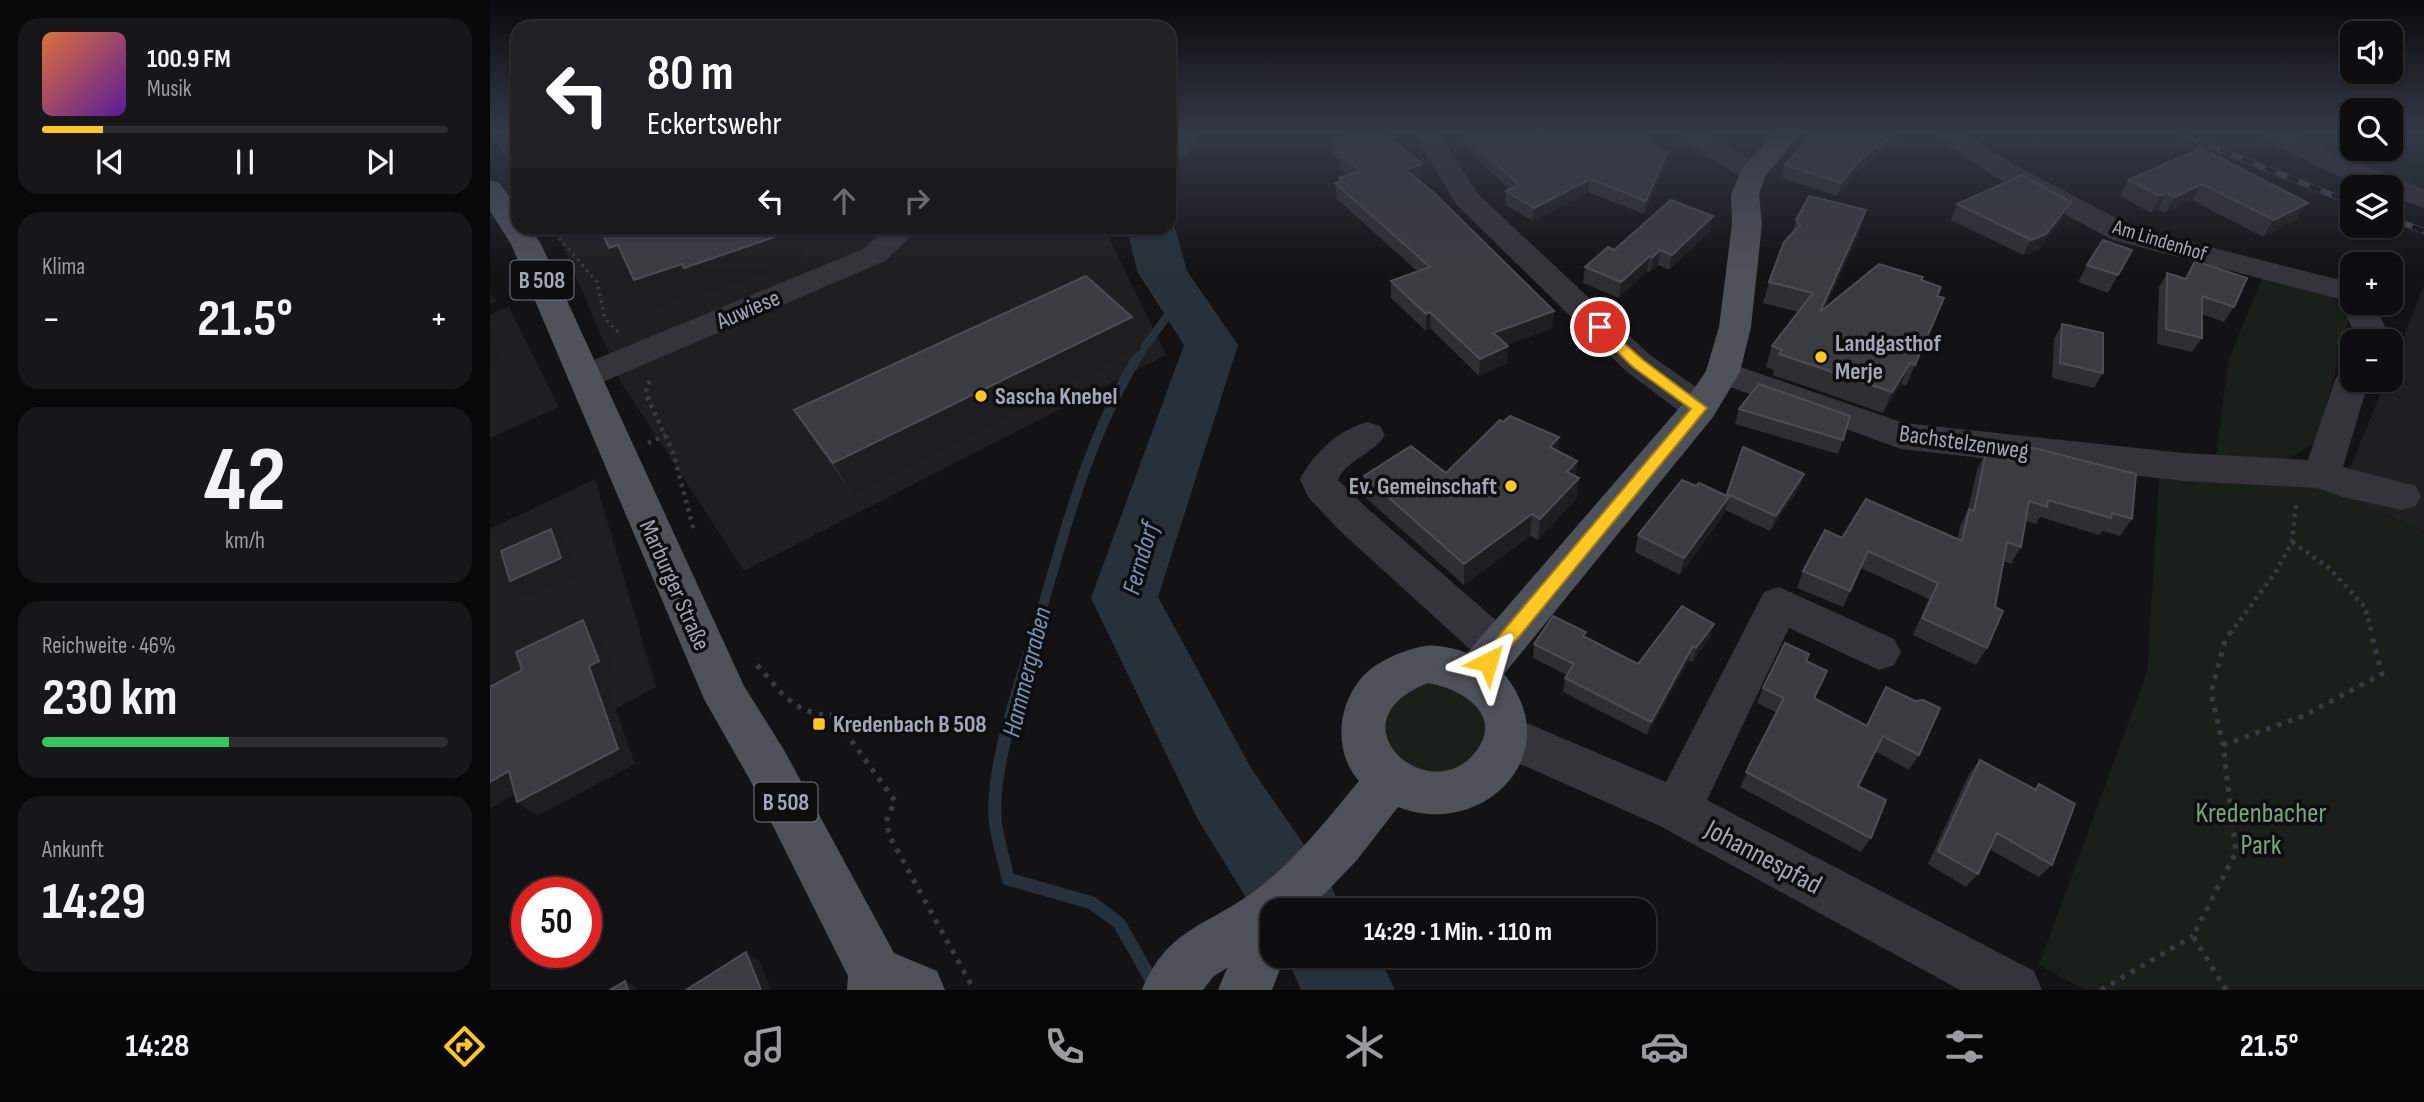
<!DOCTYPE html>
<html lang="de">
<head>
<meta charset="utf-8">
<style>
	body { margin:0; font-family:"Sofia Sans Condensed",sans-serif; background:#171719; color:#f1f3f6; height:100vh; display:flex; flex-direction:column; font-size:26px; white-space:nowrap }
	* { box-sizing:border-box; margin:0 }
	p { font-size:23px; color:#9b9c9f }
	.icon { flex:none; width:38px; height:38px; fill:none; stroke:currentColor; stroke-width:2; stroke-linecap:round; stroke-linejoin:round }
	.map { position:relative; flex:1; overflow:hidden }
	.side { display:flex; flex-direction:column; gap:18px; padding:18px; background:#080809; width:490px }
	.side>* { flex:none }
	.guide { position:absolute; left:21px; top:21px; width:665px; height:214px; border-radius:21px; box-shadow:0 2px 5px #0004,0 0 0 2px #2e2e30; background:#202124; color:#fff; overflow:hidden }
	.buttons { position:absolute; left:1850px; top:21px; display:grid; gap:14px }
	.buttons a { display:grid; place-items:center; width:63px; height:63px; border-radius:14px; background:#0e0e10; box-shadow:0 2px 5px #0004,0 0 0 2px #2e2e30; font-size:35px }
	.speed { position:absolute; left:21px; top:877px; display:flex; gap:14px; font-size:35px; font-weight:700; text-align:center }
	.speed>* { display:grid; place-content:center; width:91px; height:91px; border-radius:50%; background:#0e0e10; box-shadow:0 2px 5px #0004,0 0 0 2px #2e2e30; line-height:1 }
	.speed .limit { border:10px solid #d22; background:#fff; color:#111 }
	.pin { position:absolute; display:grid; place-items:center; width:60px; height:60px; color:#fff; margin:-30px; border:4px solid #fff; border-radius:50%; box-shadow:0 2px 7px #0007 }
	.me { position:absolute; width:77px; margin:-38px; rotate:40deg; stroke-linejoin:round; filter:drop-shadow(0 0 5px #0008) }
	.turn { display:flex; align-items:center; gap:24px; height:147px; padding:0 21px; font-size:32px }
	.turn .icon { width:91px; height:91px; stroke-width:2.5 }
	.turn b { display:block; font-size:49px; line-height:60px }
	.lanes { display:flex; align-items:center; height:66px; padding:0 21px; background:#0003; justify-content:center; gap:35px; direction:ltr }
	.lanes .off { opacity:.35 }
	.big { font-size:52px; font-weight:700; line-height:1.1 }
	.side .card { flex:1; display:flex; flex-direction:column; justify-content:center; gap:10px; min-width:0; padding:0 24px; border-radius:21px; background:#171719 }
	.side .dial { align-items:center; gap:0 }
	.dial b { font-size:91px; line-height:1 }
	.song { display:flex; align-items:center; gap:21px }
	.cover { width:84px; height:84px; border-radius:10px; background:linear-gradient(135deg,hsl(20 70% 55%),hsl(270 70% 35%)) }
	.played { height:7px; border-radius:4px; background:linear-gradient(90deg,#ffc721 15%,#2e2e30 15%) }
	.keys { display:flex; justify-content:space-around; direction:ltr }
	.heat { display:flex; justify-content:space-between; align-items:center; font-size:38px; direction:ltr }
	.charge { height:10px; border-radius:5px; background:linear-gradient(90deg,#34c759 46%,#2e2e30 0) }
	.trip { position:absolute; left:770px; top:898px; width:396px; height:70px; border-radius:21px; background:#0e0e10; box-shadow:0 2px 5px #0004,0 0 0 2px #2e2e30; font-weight:700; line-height:70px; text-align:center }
	.menu { display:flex; height:112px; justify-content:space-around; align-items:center; background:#060606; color:#9b9c9f }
	.menu .icon { width:49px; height:49px }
	.menu .on { color:#ffc721 }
	.menu b { font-size:32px; color:#f1f3f6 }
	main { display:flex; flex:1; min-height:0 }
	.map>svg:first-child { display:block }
	.built { fill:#1f1f22 }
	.green { fill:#19201a }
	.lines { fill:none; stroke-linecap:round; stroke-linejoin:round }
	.stream-far2 { stroke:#283039; stroke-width:8 }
	.stream-far1 { stroke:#283039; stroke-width:10 }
	.stream { stroke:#283039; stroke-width:13 }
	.river { fill:#283039; fill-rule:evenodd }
	.path-far2 { stroke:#393b41; stroke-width:3.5; stroke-dasharray:2.5 4.5; stroke-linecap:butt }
	.path-far1 { stroke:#393b41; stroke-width:4.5; stroke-dasharray:3.5 5; stroke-linecap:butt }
	.path { stroke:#393b41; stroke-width:5; stroke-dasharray:4.5 7; stroke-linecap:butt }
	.minor { fill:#34343a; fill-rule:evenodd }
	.major { fill:#4f5159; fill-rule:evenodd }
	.rail-casing { stroke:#46484f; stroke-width:6 }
	.rail { stroke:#0e0e10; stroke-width:4.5; stroke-dasharray:12; stroke-linecap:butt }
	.wall { fill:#2f2f33 }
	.shaded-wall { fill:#1e1e21 }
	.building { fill:#3b3c41; stroke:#4c4d53; stroke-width:2 }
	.route { fill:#ffc721; stroke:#a68115; stroke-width:2 }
	.poi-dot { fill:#ffc721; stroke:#0e0e10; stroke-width:2.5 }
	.labels { text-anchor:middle; stroke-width:7; stroke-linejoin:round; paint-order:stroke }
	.far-street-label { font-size:21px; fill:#a3a7b6; stroke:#0e0e10 }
	.shield { fill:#0e0e10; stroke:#767984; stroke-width:2 }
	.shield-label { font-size:23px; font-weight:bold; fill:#a3a7b6 }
	.street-label { font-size:24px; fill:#a3a7b6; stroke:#0e0e10 }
	.poi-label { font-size:24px; font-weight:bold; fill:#a3a7b6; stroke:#0e0e10; text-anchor:start }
	.water-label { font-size:26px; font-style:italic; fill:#7793b5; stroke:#0e0e10 }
	.near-park-label { font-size:28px; fill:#79a37f; stroke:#0e0e10 }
	.near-street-label { font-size:28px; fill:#a3a7b6; stroke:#0e0e10 }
</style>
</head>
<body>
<main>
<section class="side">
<div class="card">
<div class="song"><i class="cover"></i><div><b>100.9 FM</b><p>Musik</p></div></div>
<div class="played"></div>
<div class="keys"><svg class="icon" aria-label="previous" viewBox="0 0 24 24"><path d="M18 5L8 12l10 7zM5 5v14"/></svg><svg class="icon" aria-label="pause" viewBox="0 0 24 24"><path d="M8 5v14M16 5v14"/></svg><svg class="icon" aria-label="next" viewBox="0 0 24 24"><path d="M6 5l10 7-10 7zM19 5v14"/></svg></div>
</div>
<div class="card"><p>Klima</p>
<div class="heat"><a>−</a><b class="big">21.5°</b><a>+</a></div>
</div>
<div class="card dial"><b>42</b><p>km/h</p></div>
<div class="card"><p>Reichweite · 46%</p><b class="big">230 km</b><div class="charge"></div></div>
<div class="card"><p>Ankunft</p><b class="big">14:29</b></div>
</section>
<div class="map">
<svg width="1934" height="990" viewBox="0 0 1934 990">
	<rect width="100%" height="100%" fill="#131315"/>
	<path class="built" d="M0,132h28v37l-28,-34z
		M65,228h555l1,14 55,113 -422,216 -123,-189z
		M1934,286v245l-85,-36 47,-115h4l1,-12z
		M19,307l50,100 -69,31v-124z
		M105,479l61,208 -166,89v-247z"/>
	<path class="green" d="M1791,132h71v17h38l1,-17h33v64l-93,-38z
		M1773,275c28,8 71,12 86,41l-30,119 -6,9 -21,13 -15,3 -61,-4 12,-94z
		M1670,469l142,10 122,52v459h-339l-46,-25 108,-293z
		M957,664l58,78 -81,50 -61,-72z"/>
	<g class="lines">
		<path class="stream-far2" d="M650,353l40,-54"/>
		<path class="stream-far1" d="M545,634c28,-97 52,-196 106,-283"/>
		<path class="stream" d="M546,632c-15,52 -44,131 -41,184 1,21 9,42 13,63l84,24 27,20 38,67"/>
		<path class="river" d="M679,132h33l-18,26 -15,4z
			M679,220l6,8 12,43 51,74 -80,252 93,171 78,113 12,29h-69v30l-75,-122 -106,-220 93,-253 -47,-74 -10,-43h42z
			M796,956h93l16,34h-94z"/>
		<path class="path-far2" d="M1,132l27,40
			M69,238l38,44 8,37 13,13"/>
		<path class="path-far1" d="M160,381l-4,6 2,12 25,53 21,79
			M158,443l18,-8
			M1802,542l36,25 37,40 7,27
			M1740,634l47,-64 15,-28 4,-38"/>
		<path class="path" d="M267,665c25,27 36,50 76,50l62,86 -9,21 4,15 84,153
			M1733,745l80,-29 79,-42 -11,-42
			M1611,990l92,-54
			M1736,990l-33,-54 43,-84 -13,-107 -12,-52 14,-53 6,-8"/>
		<path class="minor" d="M923,132h26l38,61 173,162 63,44 5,9 -5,9 -13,3 -13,-3 -61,-46 -170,-167z
			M1185,132h31l57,35 4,6 -4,6 -10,2 -10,-2 -64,-41z
			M1441,132h31l51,32 122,64 217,55v20h21l13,25 -5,13h-29v7l-5,-7 5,-13 -11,-25 2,-3 -230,-60 -120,-64z
			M1770,132h33l41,21 90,36v19l-34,-12v-9c-44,0 -88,-29 -126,-49z
			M397,228h32l-34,33 -289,124 -12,4 -12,-4 -5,-8 5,-8 291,-120z
			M1233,361l181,62 280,30 124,7 27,-80 5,-8 12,-4v12h17l-26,87 73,19 5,10 -5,10 -14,4 -59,-13 -26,-9 -133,-7 -283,-32 -190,-69 -5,-8 5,-8z
			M877,422l13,4 5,9c-11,19 -39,25 -47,45l30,29 146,127 7,13 -7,13 -15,5 -15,-5 -144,-131 -32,-34 -8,-18c15,-27 37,-48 67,-57z
			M1289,587l115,52 7,13 -7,13 -15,5 -90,-42 -82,172 327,171 8,19h-82l-300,-164 -135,-60 -36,-9 -7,-15 7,-15 16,-6 24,3 137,58 98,-190z"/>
		<path class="major" d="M1285,132h27l-36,43 -7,19 3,30 -11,103 -11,45 -27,45 -209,257c66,80 -22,166 -106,133l-41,53 -48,50h-37v46h13l-13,34h-54l9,-22 -13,8 -11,14h-61c25,-62 66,-64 114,-100 38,-28 73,-73 103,-109 -25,-28 -22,-72 0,-100 14,-19 44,-31 66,-35 12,-2 31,3 42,7l220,-254 19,-28 13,-44 13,-103 -1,-30 12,-27zM938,683c30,5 76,29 49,67 -45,63 -150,-28 -49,-67z
			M0,180l10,3 18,27v18h12l11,16 203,442 40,64 110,203 43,18 8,19h-98l1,-14 -98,-196 -46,-81 -193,-455 -21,-33z"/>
		<g class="rail-casing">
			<path id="rail" d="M1686,132l176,71
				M1900,218l34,13"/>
		</g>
		<use href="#rail" class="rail"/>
	</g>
	<path class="wall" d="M972,132l78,3 125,31 -21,48 -56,-22 -55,29 -28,-16 1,-14 4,-1 -48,-46z
		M843,140l89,24v17h-2l134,130 -2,17 -45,17 1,1 -1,17 -28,13 -48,-47 -5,2 -35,-33v-17l26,-10 -80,-72 -2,-16 4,-1v-4l8,-3 -7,-6 -1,-9 -5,-4z
		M1711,148l96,71 -34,18 -71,-37 -27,13 -7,-4 -7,4 -31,-17 8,-16z
		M1295,165l70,9 -18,22 -55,-18z
		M1467,204l106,14 -25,32 -15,5 -72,-35z
		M1223,216l-3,15 -41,39 -11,-5 -8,7 -3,-1 -28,27 -36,-15 2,-16 29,-17z
		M1306,220l64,11 -35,77 96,-27 16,15 7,2 -38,88 -5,-2 -18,29 -110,-38 1,-5 -8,-3 6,-21 26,-34 -35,-9 6,-21 23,-48z
		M1705,261l39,46 -10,15 -22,-8v24l-10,14 -35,-8 2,-57 8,-14 18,5z
		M1597,265l31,10 -10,18 -30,-11z
		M1572,324l41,49 -9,15 -42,-10 2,-39z
		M651,350l-287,146 -39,-54 -21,-32z
		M1249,409l104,31 -5,14 -103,-30z
		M1069,437l-1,14 19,10 -1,15 3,2 -3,21 -38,41 -8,-4 -66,49 -98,-87 -2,-22 82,-3z
		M1253,447l61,27 -5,15 -29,42 -45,-21 -1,4 -44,61 -45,-23 3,-17 58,-49 31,10z
		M1533,447l109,72 -12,17 -17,-5 -4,4 -59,-18 -4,7 -10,-3 -5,26 -10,17 -8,-3 -16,87 -11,17 -63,-30 16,-36 -68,-31 -18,39 -46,-19 6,-17 39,-33 115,1 3,-13 8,-16 9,-40 9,-18 29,9z
		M1095,637l53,27 72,-26 -18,24 -3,-2 -42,75 -84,-43 2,-14 2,-3 -34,-17 1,-14z
		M1316,661l8,37 52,27 20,-38 33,68 -10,15 -34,-19 -17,35 13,52 -10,14 -121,-65 37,-74 -20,-10 6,-15z
		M1490,760l54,29 5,-5 13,81 -13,12 -50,-28 -11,25 -12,13 -38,-23 41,-90z"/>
	<path class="shaded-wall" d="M1406,132h11l-52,42 -18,22 4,-13 18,-22z
		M1177,153l-2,13 -21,48 2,-13z
		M932,164v17l-15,5 -1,-16z
		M1100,179l-2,13 -55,29 1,-13z
		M1712,184l-10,16 -27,13 10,-16z
		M1677,193l-9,16 -7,4 9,-17z
		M1581,202l-8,16 -25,32 -15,5 8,-15z
		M1818,203l-11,16 -34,18 11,-17z
		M1376,210l-6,21 -46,102 6,-21z
		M1223,216l-3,15 -41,39 3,-15z
		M104,228h9l10,13 -8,3z
		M302,231l15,27 -105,37 -3,-3 -45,16 -20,-28 48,-16z
		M128,245l19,27 -9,3 -19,-27z
		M1170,250l-2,15 -8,7 3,-15z
		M1160,256l-3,15 -28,27 2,-16z
		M0,294l6,7 -6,3z
		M1064,311l-2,17 -59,22v-17z
		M940,312l1,17 -5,2v-17z
		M642,317l9,33 -287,146 -21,-33z
		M0,331l11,28 -11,4z
		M1018,346l-1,17 -28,13 1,-17z
		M1420,363l-9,21 -18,29 9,-21z
		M1069,437l-2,22 -7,-12z
		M1087,461l-2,21 4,-4 -3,21 -38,41 2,-21 27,-47z
		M1314,474l-5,15 -29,42 6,-15z
		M1239,497l-5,17 -44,61 4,-17z
		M1042,514l-2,22 -66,49v-21z
		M61,529l16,17 11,29 -50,23 -18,-17z
		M93,620l17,16 16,40 -10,5 29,83 -98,52 -20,-14z
		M1224,624l-4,14 -18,24 4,-14z
		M1203,646l-4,14 -42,75 4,-13z
		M19,771l20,14 -39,24v-27z
		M256,952l14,10 11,28h-10z
		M135,981l11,6 1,3h-9z"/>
	<path class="building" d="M867,132h24l41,32 -16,6 28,23 120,118 -61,22 15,13 -28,13 -50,-47 -4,2 -35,-33 39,-14 -95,-84 7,-2 -3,-3 21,-7 -22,-18 7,-2 -12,-11z
		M972,132h74l4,3 11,-3h87l29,21 -21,48 -56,-22 -56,29 -28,-17 13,-6z
		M1324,132h82l-37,29 -18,22 -56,-18z
		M1711,148l107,55 -34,17 -72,-36 -27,13 -8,-4 -7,3 -32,-16z
		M1532,175l49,27 -25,32 -15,6 -74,-36z
		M1319,196l57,14 -46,102 59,-48 44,13 -2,3 20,7 -4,9 7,2 -29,67 -5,-2 -18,29 -113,-38 3,-4 -10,-4 41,-53 -44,-11 15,-40 16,-17 -4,-5z
		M1181,200l42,16 -41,39 -12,-5 -7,7 -3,-1 -29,26 -36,-15 23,-20 6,3z
		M110,228h190l2,3 -108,37 -2,-4 -48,16 -16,-35 -9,3z
		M1613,240l29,10 -14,25 -31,-10z
		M1705,261l52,17 -13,29 -32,-11v42l-36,-9 1,-56 19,6z
		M596,276l46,41 -299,146 -39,-53z
		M1572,324l41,9v40l-43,-10z
		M1269,384l91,32 -7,24 -104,-31z
		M1020,416l49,21 -9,10 27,14 -10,11 12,6 -39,41 -8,-5 -68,50 -100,-88 47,-30 35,27 54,-53 3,2z
		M1253,447l61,27 -28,42 -49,-22z
		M1533,447l15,2 98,25 -4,45 -20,-6 -1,5 -63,-18 -1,7 -18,-6 -8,46 -14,-5 -12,65 8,4 -16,37 -65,-30 16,-35 -70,-32 -18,40 -47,-20 22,-41 17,8 24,-39 96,42 7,-32 5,2 12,-59 34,11z
		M1192,480l14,6 3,-3 30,14 -45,61 -46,-23z
		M61,529l10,29 -51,23 -9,-30z
		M1192,606l32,18 -18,24 -3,-2 -42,76 -86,-44 9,-14 -40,-20 19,-28 33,16 -3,4 55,28z
		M93,620l16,41 -10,5 29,83 -101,53 -8,-31 -19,11v-95l32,-17 -6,-18z
		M1295,643l24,11 -3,7 21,10 -13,27 53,28 19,-39 29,14 8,-1 17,8 -21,47 -36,-19 -25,50 28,14 -15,38 -125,-66 38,-74 -21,-10z
		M1490,760l56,30 3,-6 36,20 -23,61 -55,-32 -19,41 -40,-23z
		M256,952l15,38h-75z
		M135,981l3,9h-18z"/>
	<linearGradient id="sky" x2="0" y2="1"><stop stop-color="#0a0a0c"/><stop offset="0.49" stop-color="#333946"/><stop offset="1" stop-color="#333946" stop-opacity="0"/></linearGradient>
	<rect width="1934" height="270" fill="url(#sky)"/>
	<path class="route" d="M1110,322l43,38 64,48 -213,259 -6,3 -9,-8 2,-5 210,-248 -58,-42 -38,-37 -2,-3z"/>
	<g class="poi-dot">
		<circle cx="1331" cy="357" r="7"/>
		<circle cx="491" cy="396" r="7"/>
		<circle cx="1021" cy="486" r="7"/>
		<rect x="322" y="717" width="14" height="14" rx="3.5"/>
	</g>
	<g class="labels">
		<g class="far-street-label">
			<text transform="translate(1670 240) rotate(17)" y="7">Am Lindenhof</text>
		</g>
		<g class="shield">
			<rect x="20.5" y="260.5" width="63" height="39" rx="5"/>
			<rect x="264.5" y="782.5" width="63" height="39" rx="5"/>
		</g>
		<g class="shield-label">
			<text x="52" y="288">B 508</text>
			<text x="296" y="810">B 508</text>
		</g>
		<g class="street-label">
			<text transform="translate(258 309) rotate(-23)" y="8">Auwiese</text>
			<text transform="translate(1474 442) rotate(8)" y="8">Bachstelzenweg</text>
			<text transform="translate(185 585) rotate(66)" y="8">Marburger Straße</text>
		</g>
		<g class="poi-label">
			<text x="1345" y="351">Landgasthof<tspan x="1345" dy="28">Merje</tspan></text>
			<text x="505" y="404">Sascha Knebel</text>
			<text x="1007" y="494" text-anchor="end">Ev. Gemeinschaft</text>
			<text x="343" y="732">Kredenbach B 508</text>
		</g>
		<g class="water-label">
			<text transform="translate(650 558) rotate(-74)" y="9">Ferndorf</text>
			<text transform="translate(536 672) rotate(-76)" y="9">Hammergraben</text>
		</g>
		<g class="near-park-label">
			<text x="1771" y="822">Kredenbacher<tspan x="1771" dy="32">Park</tspan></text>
		</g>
		<g class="near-street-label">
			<text transform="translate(1274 856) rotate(28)" y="10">Johannespfad</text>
		</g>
	</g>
</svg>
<div class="buttons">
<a><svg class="icon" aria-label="sound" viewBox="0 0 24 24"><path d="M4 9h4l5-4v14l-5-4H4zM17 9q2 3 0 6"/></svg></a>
<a><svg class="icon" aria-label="search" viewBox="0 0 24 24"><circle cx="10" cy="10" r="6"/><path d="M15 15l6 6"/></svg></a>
<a><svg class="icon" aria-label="layers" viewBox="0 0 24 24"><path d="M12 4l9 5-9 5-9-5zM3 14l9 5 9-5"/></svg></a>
<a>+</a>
<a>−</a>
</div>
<div class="speed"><div class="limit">50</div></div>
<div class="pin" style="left:1110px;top:327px;background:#d93025"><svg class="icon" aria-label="arrive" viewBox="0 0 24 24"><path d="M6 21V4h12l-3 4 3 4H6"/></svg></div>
<svg class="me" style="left:998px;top:662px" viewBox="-20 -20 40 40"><path d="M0-17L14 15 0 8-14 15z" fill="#ffc721" stroke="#fff" stroke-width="4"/></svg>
<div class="trip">14:29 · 1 Min. · 110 m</div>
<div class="guide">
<div class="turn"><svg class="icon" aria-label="left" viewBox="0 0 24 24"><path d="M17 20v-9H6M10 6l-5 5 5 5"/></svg><div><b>80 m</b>Eckertswehr</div></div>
<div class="lanes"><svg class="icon" aria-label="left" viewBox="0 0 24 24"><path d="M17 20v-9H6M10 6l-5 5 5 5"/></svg><svg class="icon off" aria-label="ahead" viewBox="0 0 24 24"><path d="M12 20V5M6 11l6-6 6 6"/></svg><svg class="icon off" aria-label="right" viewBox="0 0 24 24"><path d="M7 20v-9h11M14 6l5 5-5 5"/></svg></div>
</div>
</div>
</main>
<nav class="menu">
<b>14:28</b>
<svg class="icon on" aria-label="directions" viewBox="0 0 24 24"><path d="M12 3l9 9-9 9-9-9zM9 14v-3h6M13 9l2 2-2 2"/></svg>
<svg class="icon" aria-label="music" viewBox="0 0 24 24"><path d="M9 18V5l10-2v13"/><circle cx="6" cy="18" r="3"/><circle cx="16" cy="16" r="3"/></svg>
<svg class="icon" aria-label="phone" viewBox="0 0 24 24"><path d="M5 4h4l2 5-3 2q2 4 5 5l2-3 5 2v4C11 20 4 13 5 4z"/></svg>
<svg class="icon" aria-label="climate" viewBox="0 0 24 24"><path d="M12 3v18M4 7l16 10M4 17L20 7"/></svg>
<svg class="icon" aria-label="car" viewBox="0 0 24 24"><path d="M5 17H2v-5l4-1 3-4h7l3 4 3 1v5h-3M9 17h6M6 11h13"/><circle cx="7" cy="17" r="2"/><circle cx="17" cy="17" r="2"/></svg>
<svg class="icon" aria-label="filters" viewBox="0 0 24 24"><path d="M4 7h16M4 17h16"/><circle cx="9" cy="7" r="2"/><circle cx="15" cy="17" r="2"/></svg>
<b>21.5°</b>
</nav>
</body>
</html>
